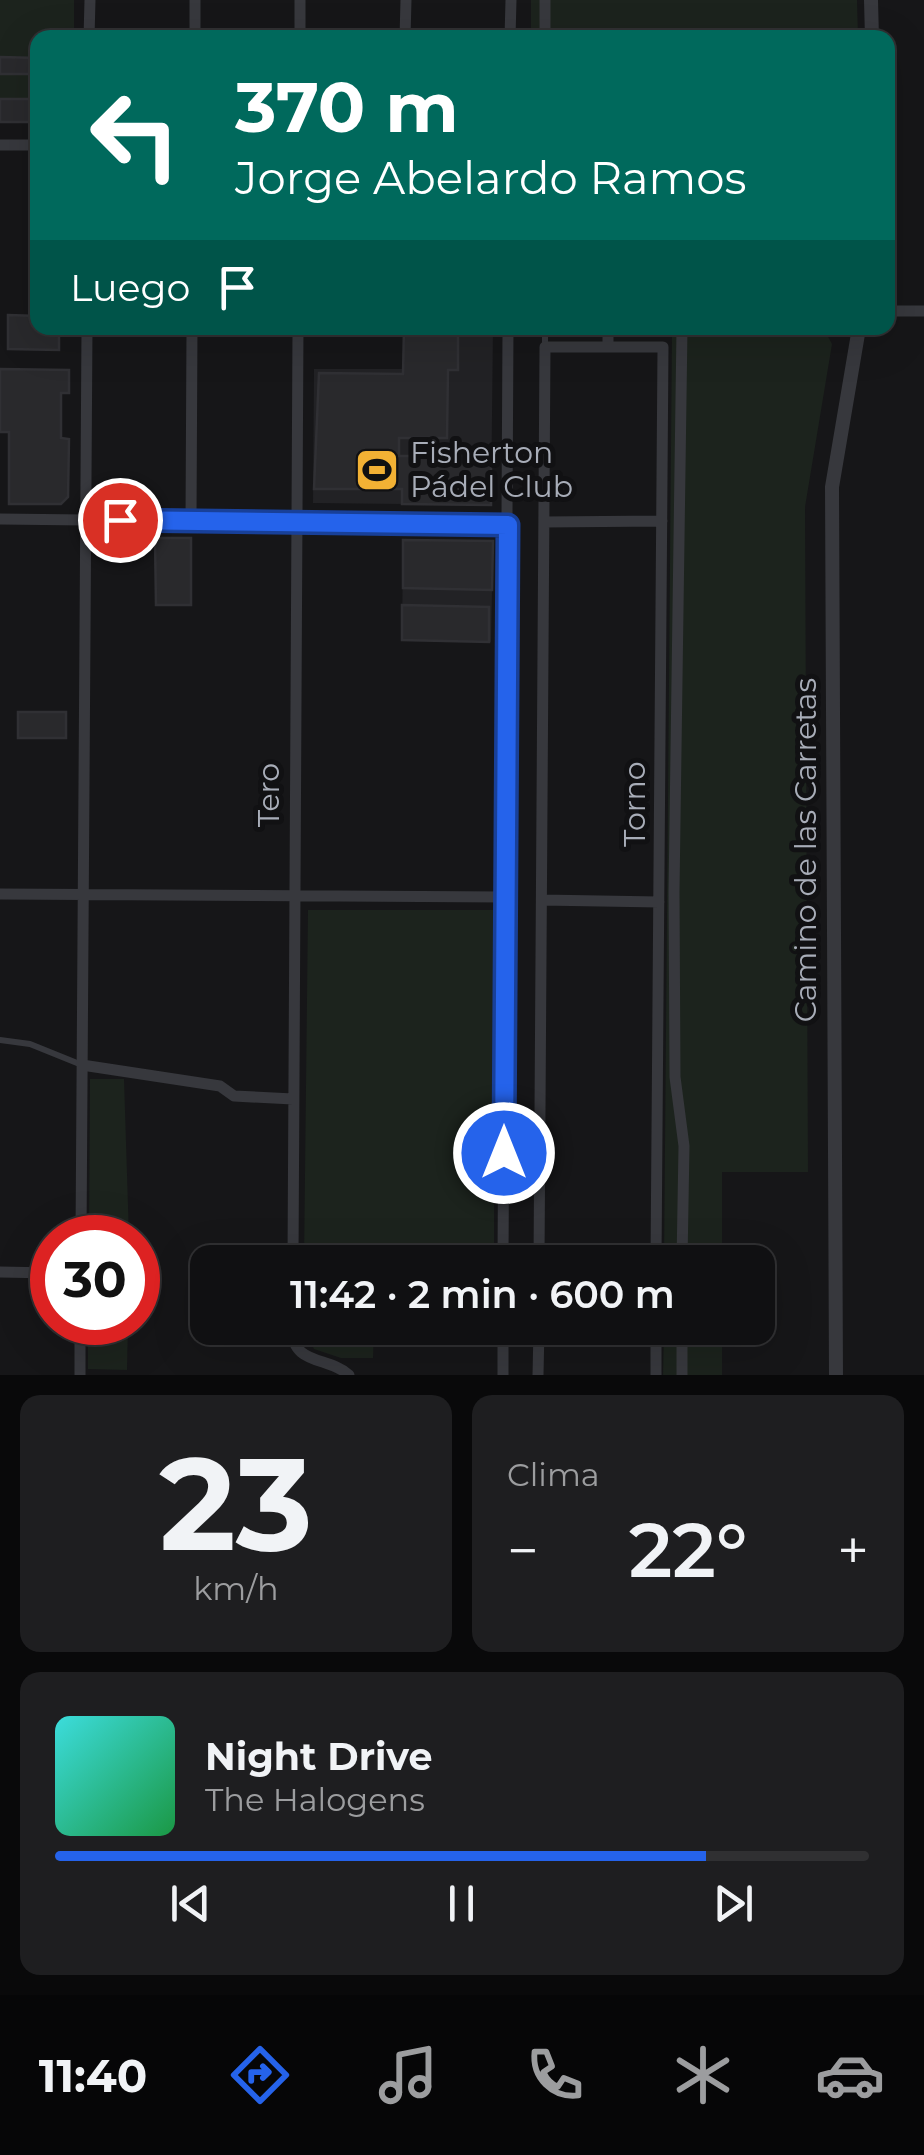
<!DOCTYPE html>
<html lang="es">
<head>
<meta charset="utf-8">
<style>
	body { margin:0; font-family:Montserrat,sans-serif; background:#1e1e20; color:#f1f3f6; height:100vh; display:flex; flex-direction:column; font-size:38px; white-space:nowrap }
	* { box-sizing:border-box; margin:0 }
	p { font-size:32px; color:#9c9d9f }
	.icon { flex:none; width:55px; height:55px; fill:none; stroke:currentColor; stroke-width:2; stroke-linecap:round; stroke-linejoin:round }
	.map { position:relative; height:1375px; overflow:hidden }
	.drawer { display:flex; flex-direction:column; gap:20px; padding:20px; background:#09090a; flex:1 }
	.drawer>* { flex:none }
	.guide { position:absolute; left:30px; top:30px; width:865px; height:305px; border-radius:20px; box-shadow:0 10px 40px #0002,0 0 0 2px #303032; background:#00695c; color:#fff; overflow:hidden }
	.speed { position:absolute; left:30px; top:1215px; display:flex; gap:20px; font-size:50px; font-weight:700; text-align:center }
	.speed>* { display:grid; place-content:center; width:130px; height:130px; border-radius:50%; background:#101012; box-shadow:0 10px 40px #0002,0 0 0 2px #303032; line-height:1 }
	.speed .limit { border:15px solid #d22; background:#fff; color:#111 }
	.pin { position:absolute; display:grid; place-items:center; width:85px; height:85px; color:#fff; margin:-42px; border:5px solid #fff; border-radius:50%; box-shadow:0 2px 10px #0007 }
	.me { position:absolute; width:110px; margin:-55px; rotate:0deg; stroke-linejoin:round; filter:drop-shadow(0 0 8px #0008) }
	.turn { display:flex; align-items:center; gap:35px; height:210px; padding:0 40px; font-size:45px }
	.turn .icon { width:130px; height:130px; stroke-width:2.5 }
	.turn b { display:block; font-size:70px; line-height:85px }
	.then { display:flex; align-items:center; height:95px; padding:0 40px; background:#0003; gap:20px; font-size:38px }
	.big { font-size:75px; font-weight:600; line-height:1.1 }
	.drawer .tile { flex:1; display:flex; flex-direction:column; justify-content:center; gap:15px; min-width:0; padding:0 35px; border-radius:20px; background:#1e1e20 }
	.drawer .dial { align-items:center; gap:0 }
	.dial b { font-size:130px; line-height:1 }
	.song { display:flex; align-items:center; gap:30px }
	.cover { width:120px; height:120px; border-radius:15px; background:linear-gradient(135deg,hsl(180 70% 55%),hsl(140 70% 35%)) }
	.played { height:10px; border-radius:5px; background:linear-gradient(90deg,#2563eb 80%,#303032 80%) }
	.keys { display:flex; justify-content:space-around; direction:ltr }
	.heat { display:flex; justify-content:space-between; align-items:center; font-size:55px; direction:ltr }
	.drawer .tiles { flex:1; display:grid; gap:20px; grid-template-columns:1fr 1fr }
	.tile:last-child { grid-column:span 2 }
	.trip { position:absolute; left:190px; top:1245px; width:585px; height:100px; border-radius:20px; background:#101012; box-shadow:0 10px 40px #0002,0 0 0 2px #303032; font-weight:600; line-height:100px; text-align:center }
	.tabs { display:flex; height:160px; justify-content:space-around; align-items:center; background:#060607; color:#9c9d9f }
	.tabs .icon { width:70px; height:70px }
	.tabs .active { color:#2563eb }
	.tabs b { font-size:45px; color:#f1f3f6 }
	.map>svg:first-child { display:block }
	.built { fill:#222225 }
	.green { fill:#1c231d }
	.building { fill:#29292c; stroke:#303034; stroke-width:2.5 }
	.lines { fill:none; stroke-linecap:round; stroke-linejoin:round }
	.service { stroke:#37383d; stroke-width:6 }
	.minor { stroke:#37383d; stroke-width:11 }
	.tertiary { stroke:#37383d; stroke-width:14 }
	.route-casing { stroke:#184099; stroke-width:25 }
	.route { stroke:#2563eb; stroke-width:18 }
	.labels { text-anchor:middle; stroke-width:10; stroke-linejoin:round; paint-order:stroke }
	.poi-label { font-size:30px; fill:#a8adb8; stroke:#111113; text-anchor:start }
	.street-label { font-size:30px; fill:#a8adb8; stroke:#111113 }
</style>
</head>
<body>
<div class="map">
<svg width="924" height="1375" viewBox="0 0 924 1375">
	<rect width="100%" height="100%" fill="#161618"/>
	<path class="built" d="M404,328h89l-2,177 -178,-2 1,-134h89z
		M403,540l90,1 -2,101 -89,-2z"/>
	<path class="green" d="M0,0h74v37l-36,1 -1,84h-37z
		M531,0h326l1,37 -327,1z
		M824,329l8,15 -27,163 3,665h-86v90h-58l8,-931z
		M308,910h186v335l-118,5 -1,12h-71z
		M90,1079h34l5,158h-40z
		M88,1323h40l-1,47 -39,-1z
		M303,1328h71l-1,30h-32l-27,-9z
		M664,1328h58v47h-59z"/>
	<path class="building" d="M0,57l38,1v16h-38z
		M0,99h38v23h-38z
		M8,315l30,1v12h21v22l-51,-1z
		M404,328h54v42h-10l-1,68h-48v18h92v49l-89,-1v-15h-88l5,-116 84,1z
		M0,369l69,1v23h-8v45l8,1 -1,58 -7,7h-52v-72h-9z
		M155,538h36v67h-35z
		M403,540l90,1 -1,49 -89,-2z
		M402,605l87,2v35l-87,-2z
		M18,712h48v26h-48z"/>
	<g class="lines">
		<path class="service" d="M545,346v-18
			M0,1040l30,4 52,21"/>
		<path class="minor" d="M89,38l1,-38
			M195,38v-38
			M300,38v-38
			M405,38l1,-38
			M510,38l1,-38
			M545,38v-38
			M0,145h38
			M888,311h36
			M608,347v-19
			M0,519l507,6
			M191,521l1,-193
			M544,522l118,-1
			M0,894l505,3
			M542,900l117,2
			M82,1065l138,21 14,10 59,3
			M81,1238l6,-910
			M293,1262l5,-934
			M503,1262l5,-934
			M539,1262l6,-915h118l-7,915
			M682,1262l2,-116 -9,-69 -1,-185 8,-564
			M0,1272l52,1
			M292,1328c0,38 36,28 57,47
			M682,1328v47
			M80,1375v-53
			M503,1375v-47
			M538,1375l1,-47
			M656,1375v-47"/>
		<path class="tertiary" d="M871,0l1,38
			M836,1375l-4,-888 27,-159"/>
	</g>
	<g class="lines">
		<g class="route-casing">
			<path id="route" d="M120,520l388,5 -4,628"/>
		</g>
		<use href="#route" class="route"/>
	</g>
	<defs>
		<g id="stadium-square" transform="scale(2.25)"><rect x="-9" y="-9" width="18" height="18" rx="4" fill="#f2b134" stroke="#111113"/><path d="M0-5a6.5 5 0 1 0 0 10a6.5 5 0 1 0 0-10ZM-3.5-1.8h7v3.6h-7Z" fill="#111"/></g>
	</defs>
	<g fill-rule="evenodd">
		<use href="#stadium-square" x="377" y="470"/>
	</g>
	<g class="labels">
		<g class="poi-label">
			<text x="410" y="463">Fisherton<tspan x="410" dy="34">Pádel Club</tspan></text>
		</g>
		<g class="street-label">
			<text transform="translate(269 795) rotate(-90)" y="10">Tero</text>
			<text transform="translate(635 804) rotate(-90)" y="10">Torno</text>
			<text transform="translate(806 850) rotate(-90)" y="10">Camino de las Carretas</text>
		</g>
	</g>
</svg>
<div class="speed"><div class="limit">30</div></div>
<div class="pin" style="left:120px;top:520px;background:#d93025"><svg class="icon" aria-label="arrive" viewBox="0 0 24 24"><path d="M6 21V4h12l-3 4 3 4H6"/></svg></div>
<svg class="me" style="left:504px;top:1153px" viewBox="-20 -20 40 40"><circle r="17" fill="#2563eb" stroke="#fff" stroke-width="3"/><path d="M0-11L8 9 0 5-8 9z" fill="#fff"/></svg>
<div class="trip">11:42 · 2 min · 600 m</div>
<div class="guide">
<div class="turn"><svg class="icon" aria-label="left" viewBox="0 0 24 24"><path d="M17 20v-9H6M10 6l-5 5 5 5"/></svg><div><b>370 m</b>Jorge Abelardo Ramos</div></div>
<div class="then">Luego<svg class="icon" aria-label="arrive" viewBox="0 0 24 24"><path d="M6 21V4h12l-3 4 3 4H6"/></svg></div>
</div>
</div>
<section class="drawer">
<div class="tiles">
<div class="tile dial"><b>23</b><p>km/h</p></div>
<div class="tile"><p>Clima</p>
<div class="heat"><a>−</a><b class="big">22°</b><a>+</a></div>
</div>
<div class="tile">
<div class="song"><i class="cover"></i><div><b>Night Drive</b><p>The Halogens</p></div></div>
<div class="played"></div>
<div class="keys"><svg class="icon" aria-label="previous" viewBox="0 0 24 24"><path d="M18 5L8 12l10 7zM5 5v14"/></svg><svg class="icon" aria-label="pause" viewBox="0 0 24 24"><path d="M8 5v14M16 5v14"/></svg><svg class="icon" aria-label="next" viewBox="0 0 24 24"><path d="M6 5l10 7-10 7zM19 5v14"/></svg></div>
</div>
</div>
</section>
<nav class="tabs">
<b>11:40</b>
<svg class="icon active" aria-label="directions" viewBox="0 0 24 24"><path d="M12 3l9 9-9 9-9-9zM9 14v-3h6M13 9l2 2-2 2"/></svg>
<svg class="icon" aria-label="music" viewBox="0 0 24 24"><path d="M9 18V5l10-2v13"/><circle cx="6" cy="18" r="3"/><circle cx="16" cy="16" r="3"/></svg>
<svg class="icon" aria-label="phone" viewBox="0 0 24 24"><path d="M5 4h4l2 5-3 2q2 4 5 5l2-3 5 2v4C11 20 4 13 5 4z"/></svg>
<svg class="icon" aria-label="climate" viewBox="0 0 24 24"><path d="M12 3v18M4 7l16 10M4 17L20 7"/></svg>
<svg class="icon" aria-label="car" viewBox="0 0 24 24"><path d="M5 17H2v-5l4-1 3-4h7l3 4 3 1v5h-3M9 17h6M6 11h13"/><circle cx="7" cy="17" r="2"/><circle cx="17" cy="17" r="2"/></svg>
</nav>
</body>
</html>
